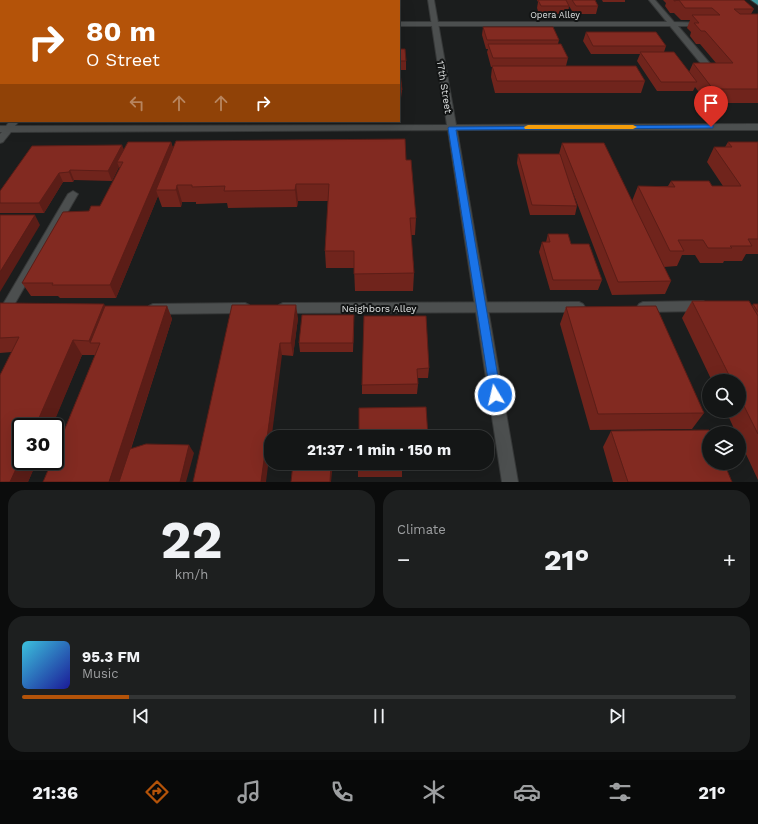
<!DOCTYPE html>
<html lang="en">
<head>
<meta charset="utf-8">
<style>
	body { margin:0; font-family:"Work Sans",sans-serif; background:#1d1f1f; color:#f1f3f6; height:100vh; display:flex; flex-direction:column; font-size:15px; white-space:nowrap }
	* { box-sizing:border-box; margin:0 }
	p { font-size:13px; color:#9d9fa1 }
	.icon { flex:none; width:22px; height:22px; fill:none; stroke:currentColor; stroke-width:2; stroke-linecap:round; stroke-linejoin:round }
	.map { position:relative; height:482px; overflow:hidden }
	.side { display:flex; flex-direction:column; gap:8px; padding:8px; background:#0b0c0c; flex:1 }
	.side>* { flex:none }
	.banner { position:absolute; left:0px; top:0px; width:400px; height:122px; box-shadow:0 4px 16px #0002,0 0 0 1px #333535; background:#b45309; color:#fff; overflow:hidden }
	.controls { position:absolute; left:702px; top:374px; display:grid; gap:8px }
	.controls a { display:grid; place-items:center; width:44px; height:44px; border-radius:50%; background:#141616; box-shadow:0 4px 16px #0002,0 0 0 1px #333535; font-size:20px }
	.speed { position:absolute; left:12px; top:418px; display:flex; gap:8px; font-size:20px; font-weight:700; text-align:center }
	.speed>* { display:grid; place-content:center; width:52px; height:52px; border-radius:50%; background:#141616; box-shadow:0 4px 16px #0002,0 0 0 1px #333535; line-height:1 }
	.speed .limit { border:2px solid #111; border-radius:6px; background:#fff; color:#111 }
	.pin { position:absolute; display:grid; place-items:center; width:34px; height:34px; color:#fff; margin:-41px -17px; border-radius:50% 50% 50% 0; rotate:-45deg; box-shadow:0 0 4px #0007 }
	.pin .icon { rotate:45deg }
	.me { position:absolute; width:44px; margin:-22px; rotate:351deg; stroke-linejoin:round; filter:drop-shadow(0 0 3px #0008) }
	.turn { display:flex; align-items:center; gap:14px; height:84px; padding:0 20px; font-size:18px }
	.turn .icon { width:52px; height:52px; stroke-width:2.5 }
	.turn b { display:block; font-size:28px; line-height:34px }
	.lanes { display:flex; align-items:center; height:38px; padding:0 20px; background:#0003; justify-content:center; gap:20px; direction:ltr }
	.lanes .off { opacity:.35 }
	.big { font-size:30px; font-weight:700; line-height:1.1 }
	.side .card { flex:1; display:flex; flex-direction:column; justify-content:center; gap:6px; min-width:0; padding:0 14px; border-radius:16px; background:#1d1f1f }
	.side .dial { align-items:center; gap:0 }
	.dial b { font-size:52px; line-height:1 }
	.song { display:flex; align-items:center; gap:12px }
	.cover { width:48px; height:48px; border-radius:6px; background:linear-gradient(135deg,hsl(190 70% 55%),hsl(240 70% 35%)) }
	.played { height:4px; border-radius:2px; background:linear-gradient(90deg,#b45309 15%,#333535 15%) }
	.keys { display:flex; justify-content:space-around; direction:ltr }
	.heat { display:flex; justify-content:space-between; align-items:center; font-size:22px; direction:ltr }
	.side .tiles { flex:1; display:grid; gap:8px; grid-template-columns:1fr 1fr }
	.card:last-child { grid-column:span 2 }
	.trip { position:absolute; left:264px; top:430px; width:230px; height:40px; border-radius:16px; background:#141616; box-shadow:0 4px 16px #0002,0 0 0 1px #333535; font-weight:700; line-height:40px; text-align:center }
	.menu { display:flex; height:64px; justify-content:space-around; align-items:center; background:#080909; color:#9d9fa1 }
	.menu .icon { width:28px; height:28px }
	.menu .active { color:#b45309 }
	.menu b { font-size:18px; color:#f1f3f6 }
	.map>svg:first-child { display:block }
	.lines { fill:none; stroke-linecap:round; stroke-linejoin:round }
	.service-casing { stroke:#363838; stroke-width:2 }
	.minor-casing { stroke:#363838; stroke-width:2 }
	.primary-casing { stroke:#363838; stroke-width:2 }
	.service { fill:#4c4f4f; fill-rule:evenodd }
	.minor { fill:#4c4f4f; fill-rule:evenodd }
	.primary { fill:#3e989d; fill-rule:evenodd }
	.wall { fill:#70241c }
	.shaded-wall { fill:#5b1d17 }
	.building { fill:#822a21; stroke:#5b1d17 }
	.route { fill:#1a73e8; stroke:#114b97 }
	.slow { fill:#f59e0b }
	.labels { text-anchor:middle; stroke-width:4; stroke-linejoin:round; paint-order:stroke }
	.far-street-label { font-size:9px; fill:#dfe1e1; stroke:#121414 }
	.street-label { font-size:10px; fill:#dfe1e1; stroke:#121414 }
</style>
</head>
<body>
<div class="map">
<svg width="758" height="482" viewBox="0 0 758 482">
	<rect width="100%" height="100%" fill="#1b1d1d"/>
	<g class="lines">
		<g class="service-casing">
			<path id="service" d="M649,0h6l19,22 32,1v2l-2,1h-26l35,41v4h-6l-37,-45h-271v-4h268z
				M0,23h1v4h-1z
				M73,191l5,3 -68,118 -4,2 -4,-2 -2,-3 2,-3 66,-112z
				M703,301l4,2 2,3 -2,3 -4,2 -60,1 -4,-2 -2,-3 2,-3 4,-2z
				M579,302l4,2 2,3 -2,3 -4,2 -296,1 -4,-2 -2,-3 2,-3 4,-2z
				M245,303l4,2 2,3 -2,3 -4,2 -92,1 -4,-2 -2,-3 2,-3 4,-2z"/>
		</g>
		<g class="minor-casing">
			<path id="minor" d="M106,0h7l-7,1z
				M428,0h6l22,125 302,-1v6h-301l61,352h-16l-54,-352 -437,2 -8,10 -3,1v-9l2,-2h-2v-6h6l4,-5h9l-4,5 432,-1z"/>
		</g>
		<g class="primary-casing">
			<path id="primary" d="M751,0h7v5z"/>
		</g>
		<use href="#service" class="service"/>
		<use href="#minor" class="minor"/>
		<use href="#primary" class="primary"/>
	</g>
	<path class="wall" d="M0,0h73l-1,1h-71v14h-1z
		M217,0h23l-1,1h-22z
		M345,0h54v5v-4h-61h7z
		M537,0h58l3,6 -2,8h-22l-5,-8 -1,8h-29l-2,-6 1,-6z
		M602,0h23v2h-22z
		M663,0h81l10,9 -3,5h7v89h-51l-12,-16 -2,4h-36l-20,-30 3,-7h-49l-8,-13 3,-9 80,14 -2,6 25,20 4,-9h23l-16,-19h-4l-6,-8 1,-4 -4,-4 3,-8h-9l-7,-7h-4l-5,-7 1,-3z
		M483,27l76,13 -1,4 10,14 -2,8 79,15 -4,12h-146l-4,-16 1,-10h-1l-4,-15 1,-3h-2l-4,-14z
		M0,29h1v44l-1,2z
		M399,49l7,12v9h-6l2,20 -1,8 -2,1z
		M171,142l2,6 233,12 10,58 -1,17h-4l3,38 -1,18h-58l-1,-23h-28l-1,-17 3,-50h-30l-1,6 -69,1 -1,-5 -31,1v-2h-14l-1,5h-19l-4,-11 -42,102h-56l-2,-2h-27l-9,-13 67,-72 11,-5 20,-38 -1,-1 -7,14 -38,-1 -1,2h-10l-19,31h-44v-22l124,-42z
		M728,142h30v112h-12l-4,7h-18l-1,2h-23l-5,-8h-13l-5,11 -13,1 7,14 -6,13 -53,1 -43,-113 8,24 -2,9h-45l-13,-52 1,-9h41l3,-11 70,58 6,-15h30l3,-5 41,5h11l-16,-24 7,-15h11z
		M548,234l23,10 31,36 -4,10h-48l-11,-38 3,-10h4z
		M692,301l60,5 1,-2h5v176l-19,-41v-6h-3l-10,-22h13v-30h-27l-30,-63z
		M0,303l105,3h62l5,13 -41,130 63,4 -151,29 52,-127h-13l-54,127h-28l12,-130 -12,1z
		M232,305l66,13 -5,38 -11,-1z
		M566,307l138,106 -12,16 -102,1 -30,-106z
		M364,316l65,52 -1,10h-11l1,6 -1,10h-55v-9z
		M354,324l-1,28h-53l-1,-9z
		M611,431l121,51h-119l-10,-35z
		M358,463h60l-1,8h-15v6h-44z"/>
	<path class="shaded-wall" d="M60,0h13l-1,1h-12z
		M1,59v14l-1,2v-15z
		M171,142l4,12 -19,36 2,6 -42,102 -6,-13z
		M122,145l4,9 -9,8 2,5 -7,14 -4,-10z
		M70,170l4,10 -1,2 -4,-10z
		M59,173l4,9 -19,31 -5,-10z
		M296,184l2,17 -1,6 -2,-17z
		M177,185l5,17 -1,5 -5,-17z
		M35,215l5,10 -40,67v-20z
		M104,304l8,15 -12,24h-10l-1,-2z
		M296,305l2,13 -5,38 -2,-13z
		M167,306l5,13 -52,163h-11z
		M73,340l9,15 -30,72h-17z
		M280,343l2,12 -16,127h-5z
		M189,445l5,8 -8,29h-6z
		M21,458v3h16l-9,21h-18z
		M331,463h2l-2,19h-1z"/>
	<path class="building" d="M0,0h60v1h-59v3h-1z
		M145,0h34l-1,1h-34z
		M270,0h61v1h-61z
		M538,0h28l3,6h-28z
		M572,0h23l3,6h-22z
		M674,0h70l10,9h-20l6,5h18v75h-45l-20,-26h40l-28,-32h-4l-7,-8h5l-7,-8h28l-8,-7h-27l-6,-8 -5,1z
		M483,27h70l6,13h-72z
		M0,29h1v9h-1z
		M586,32h70l10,14h-73z
		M0,42h1v11l-1,1z
		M488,44h73l7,14h-75z
		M399,49h6l1,12h-7l1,5h-1z
		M640,52h34l23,30h-36z
		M492,66h144l9,15h-148z
		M399,73h1l2,17h-3z
		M405,139l1,21h5l5,58h-6l4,55 -60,1v-23h-29l4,-67h-33l-1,6 -71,1 1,-5 -33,1v-2h-15l-1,5h-20l20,-49z
		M128,142h43l-61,143h-58l1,-2h-31l41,-71 26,-1 2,-5h9l23,-44h-6z
		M728,142h30v97h-10l4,7h-22l2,2h-24l-5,-8h-25l6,11h-14l-32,-65 37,1 -4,-6h38l3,5h29l-27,-39h18z
		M562,143h42l67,138 -53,1z
		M122,145l-14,26 -38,-1 -1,2 -10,1 -20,30h-39v-12l32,-45z
		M518,154h42l17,52 -45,-1z
		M0,215h35l-35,57z
		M548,234h20l3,10h18l13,36h-49l-11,-38h8z
		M692,301h57l9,15v118l-19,-38v-15h-7z
		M0,303l104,1 -15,37 -16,-1 -38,87h-14v31l-11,24h-10v-107l19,-38 -19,1z
		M753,304h5v8z
		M232,305h64l-5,38h-11l-19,139h-68z
		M105,306h62l-58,176h-66l9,-21h3v-8l45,-110h-10z
		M656,306l48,107 -106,1 -32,-107z
		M302,315h52l-1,28h-54z
		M364,316h62l3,52 -12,1 1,15 -56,1z
		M426,407l2,30h-69v-29z
		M709,430l2,3h-2v30h15l8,19h-104l-17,-51z
		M146,444l43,1 -9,37h-61l11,-33z
		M293,463h38l-1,19h-39z
		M358,463h44v5l-44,1z"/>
	<path class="route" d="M711,125h2v3l-257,2 45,265 -2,3 -4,2 -4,-2 -43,-270 1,-1z"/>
	<path class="slow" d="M528,125h105l4,2 -4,2h-108l-1,-2z"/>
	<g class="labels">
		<g class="far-street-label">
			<text x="555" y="18">Opera Alley</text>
		</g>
		<g class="street-label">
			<text transform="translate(445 87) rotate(81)" y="4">17th Street</text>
			<text x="379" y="312">Neighbors Alley</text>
		</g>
	</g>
</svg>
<div class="controls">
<a><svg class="icon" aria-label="search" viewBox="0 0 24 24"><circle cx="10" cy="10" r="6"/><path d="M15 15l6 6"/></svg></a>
<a><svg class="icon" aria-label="layers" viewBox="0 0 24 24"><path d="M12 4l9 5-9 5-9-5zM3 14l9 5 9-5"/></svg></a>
</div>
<div class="speed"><div class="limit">30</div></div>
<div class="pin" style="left:711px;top:127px;background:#d93025"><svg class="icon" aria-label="arrive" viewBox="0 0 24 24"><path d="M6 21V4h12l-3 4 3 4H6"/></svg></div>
<svg class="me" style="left:495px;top:395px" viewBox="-20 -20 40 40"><circle r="17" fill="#1a73e8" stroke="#fff" stroke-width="3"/><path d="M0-11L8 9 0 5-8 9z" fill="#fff"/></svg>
<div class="trip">21:37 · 1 min · 150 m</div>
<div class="banner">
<div class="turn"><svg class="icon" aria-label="right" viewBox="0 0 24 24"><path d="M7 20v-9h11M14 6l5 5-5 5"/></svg><div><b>80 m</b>O Street</div></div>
<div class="lanes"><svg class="icon off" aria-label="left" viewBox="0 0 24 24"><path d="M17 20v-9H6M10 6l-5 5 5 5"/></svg><svg class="icon off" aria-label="ahead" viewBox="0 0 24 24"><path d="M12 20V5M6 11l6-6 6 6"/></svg><svg class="icon off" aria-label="ahead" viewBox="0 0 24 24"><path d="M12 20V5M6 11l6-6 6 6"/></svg><svg class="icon" aria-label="right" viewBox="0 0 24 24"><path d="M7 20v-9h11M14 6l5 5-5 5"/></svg></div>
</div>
</div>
<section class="side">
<div class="tiles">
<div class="card dial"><b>22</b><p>km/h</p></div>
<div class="card"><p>Climate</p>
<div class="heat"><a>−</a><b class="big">21°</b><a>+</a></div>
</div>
<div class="card">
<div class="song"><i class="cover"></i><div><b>95.3 FM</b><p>Music</p></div></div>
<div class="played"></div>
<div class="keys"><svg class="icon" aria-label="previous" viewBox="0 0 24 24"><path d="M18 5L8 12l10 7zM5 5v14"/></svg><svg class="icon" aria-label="pause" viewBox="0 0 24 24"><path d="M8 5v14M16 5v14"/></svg><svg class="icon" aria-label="next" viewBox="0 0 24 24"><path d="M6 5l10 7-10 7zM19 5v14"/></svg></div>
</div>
</div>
</section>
<nav class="menu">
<b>21:36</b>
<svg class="icon active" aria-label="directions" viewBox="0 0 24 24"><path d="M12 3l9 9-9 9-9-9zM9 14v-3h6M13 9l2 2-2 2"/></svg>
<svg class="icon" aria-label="music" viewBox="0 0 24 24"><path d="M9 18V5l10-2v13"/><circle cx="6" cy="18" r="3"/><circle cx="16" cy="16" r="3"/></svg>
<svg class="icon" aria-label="phone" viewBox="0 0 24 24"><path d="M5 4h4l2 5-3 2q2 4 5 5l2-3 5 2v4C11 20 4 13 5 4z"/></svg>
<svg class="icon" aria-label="climate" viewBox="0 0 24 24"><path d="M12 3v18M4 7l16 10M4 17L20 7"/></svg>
<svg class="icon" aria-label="car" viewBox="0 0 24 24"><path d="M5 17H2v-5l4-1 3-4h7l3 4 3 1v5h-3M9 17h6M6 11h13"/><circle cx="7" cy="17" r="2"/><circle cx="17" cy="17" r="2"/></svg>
<svg class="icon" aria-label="filters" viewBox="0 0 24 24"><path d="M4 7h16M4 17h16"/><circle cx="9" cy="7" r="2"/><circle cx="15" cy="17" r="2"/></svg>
<b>21°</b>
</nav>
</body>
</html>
